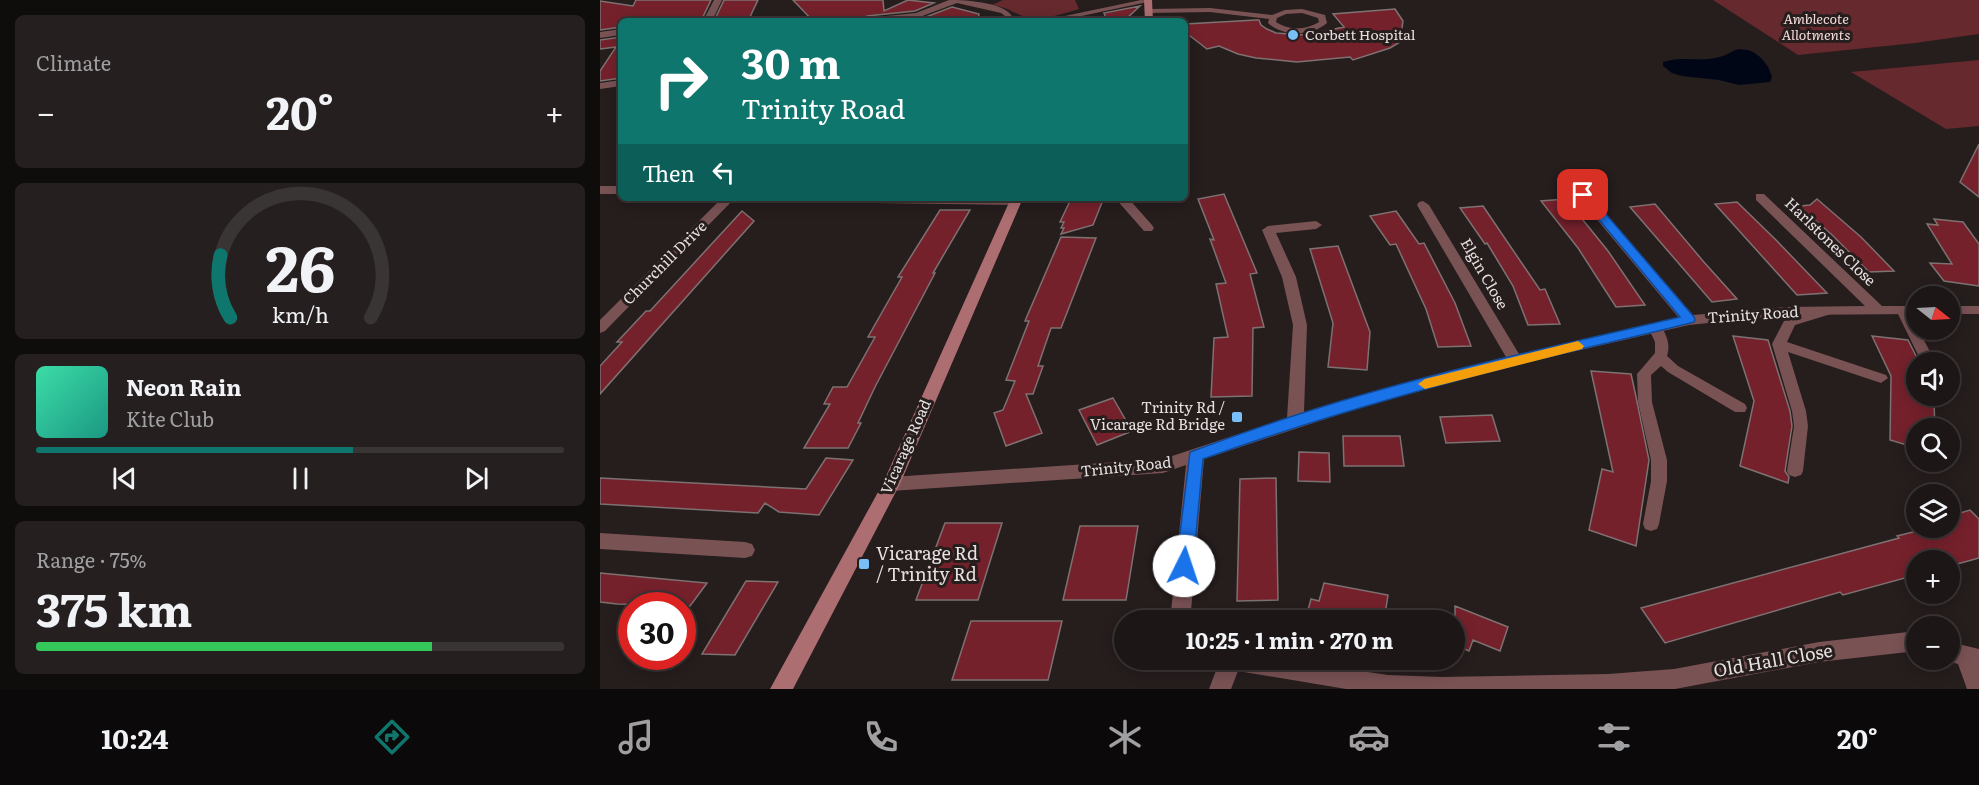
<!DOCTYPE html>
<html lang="en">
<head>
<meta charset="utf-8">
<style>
	body { margin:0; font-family:Literata,serif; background:#251f1f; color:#f1f3f6; height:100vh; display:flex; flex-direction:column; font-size:22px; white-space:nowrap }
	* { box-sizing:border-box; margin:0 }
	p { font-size:20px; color:#a09fa1 }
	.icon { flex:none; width:33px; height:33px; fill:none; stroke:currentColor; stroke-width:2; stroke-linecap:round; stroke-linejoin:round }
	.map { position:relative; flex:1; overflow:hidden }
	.drawer { display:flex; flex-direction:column; gap:15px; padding:15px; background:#0f0c0c; width:600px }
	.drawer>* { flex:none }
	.guide { position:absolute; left:18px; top:18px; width:570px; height:183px; border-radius:9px; box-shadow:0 3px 15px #0003,0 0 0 2px #3a3535; background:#0f766e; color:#fff; overflow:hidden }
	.needle { width:39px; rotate:108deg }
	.fabs { position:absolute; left:1306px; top:286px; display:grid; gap:12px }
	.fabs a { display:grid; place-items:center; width:54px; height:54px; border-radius:50%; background:#1c1616; box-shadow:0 3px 15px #0003,0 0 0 2px #3a3535; font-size:30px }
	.speed { position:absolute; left:18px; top:592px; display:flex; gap:12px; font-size:30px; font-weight:700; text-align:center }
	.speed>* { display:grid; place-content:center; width:78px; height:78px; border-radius:50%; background:#1c1616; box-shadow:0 3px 15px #0003,0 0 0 2px #3a3535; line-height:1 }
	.speed .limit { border:9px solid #d22; background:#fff; color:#111 }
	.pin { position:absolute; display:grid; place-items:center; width:51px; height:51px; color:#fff; margin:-26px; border-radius:12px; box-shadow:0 3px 9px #0006 }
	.me { position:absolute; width:66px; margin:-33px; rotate:4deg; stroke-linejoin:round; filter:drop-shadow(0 0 4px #0008) }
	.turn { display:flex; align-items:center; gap:21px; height:126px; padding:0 24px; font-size:27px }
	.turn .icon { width:78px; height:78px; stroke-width:2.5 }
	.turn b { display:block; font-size:42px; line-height:51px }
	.then { display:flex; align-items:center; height:57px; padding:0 24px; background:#0003; gap:12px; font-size:22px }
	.big { font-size:45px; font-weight:700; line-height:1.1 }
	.drawer .widget { flex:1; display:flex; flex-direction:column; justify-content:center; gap:9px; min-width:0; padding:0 21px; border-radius:9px; background:#251f1f }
	.drawer .dial { align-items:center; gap:0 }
	.dial svg { height:156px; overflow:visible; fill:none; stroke:#3a3535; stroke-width:7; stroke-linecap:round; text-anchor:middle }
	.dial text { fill:#f1f3f6; stroke:none }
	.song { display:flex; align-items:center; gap:18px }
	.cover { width:72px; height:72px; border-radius:9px; background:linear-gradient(135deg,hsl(160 70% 55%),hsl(170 70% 35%)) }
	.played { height:6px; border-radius:3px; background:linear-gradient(90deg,#0f766e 60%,#3a3535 60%) }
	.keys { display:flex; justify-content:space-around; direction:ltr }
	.heat { display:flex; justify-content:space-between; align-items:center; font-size:33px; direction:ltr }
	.charge { height:9px; border-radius:4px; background:linear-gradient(90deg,#34c759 75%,#3a3535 0) }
	.trip { position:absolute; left:514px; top:610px; width:351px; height:60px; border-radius:30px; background:#1c1616; box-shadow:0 3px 15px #0003,0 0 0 2px #3a3535; font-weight:700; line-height:60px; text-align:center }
	.menu { display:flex; height:96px; justify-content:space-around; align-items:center; background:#0b0909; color:#a09fa1 }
	.menu .icon { width:42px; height:42px }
	.menu .selected { color:#0f766e }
	.menu b { font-size:27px; color:#f1f3f6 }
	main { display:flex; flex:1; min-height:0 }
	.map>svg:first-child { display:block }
	.green { fill:#66292e }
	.water { fill:#000616 }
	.building { fill:#75212c; stroke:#7d7171; stroke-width:1.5 }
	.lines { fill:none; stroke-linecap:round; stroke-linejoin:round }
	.lane { fill:#795254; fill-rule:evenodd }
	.street { fill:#795254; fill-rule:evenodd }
	.secondary { fill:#ac6e71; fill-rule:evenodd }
	.route { fill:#1a73e8; stroke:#114b97; stroke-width:1.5 }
	.slow { fill:#f59e0b }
	.poi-dot { fill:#78bff8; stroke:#261d1d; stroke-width:2 }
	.labels { text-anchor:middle; stroke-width:6; stroke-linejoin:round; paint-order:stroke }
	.far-park-label { font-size:14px; font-style:italic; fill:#f4d9da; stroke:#261d1d }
	.far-poi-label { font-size:14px; fill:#e7e0e0; stroke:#261d1d; text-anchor:start }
	.street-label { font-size:15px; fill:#e7e0e0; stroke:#261d1d }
	.poi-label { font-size:15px; fill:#e7e0e0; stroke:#261d1d; text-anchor:end }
	.near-poi-label { font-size:18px; fill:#e7e0e0; stroke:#261d1d; text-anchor:start }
	.near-street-label { font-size:18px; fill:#e7e0e0; stroke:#261d1d }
</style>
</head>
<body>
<main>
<section class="drawer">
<div class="widget"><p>Climate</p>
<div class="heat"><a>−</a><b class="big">20°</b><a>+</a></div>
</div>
<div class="widget dial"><svg viewBox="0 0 100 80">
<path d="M14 69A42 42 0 1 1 86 69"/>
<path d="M14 69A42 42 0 0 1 9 37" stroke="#0f766e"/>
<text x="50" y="56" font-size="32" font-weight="700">26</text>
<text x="50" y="72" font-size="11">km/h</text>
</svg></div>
<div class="widget">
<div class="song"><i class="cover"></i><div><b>Neon Rain</b><p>Kite Club</p></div></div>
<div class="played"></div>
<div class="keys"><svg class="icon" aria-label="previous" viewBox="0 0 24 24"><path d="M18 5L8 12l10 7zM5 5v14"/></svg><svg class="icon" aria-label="pause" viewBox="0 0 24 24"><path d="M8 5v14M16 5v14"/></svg><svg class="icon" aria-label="next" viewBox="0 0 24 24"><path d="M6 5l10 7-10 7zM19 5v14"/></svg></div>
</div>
<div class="widget"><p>Range · 75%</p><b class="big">375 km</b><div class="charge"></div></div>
</section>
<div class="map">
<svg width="1379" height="689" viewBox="0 0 1379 689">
	<rect width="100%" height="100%" fill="#261d1d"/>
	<path class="green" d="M403,0h72l4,9c-17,5 -39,13 -56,7 -12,-4 -16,-9 -31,-11z
		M1113,0h266v34l-64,9 -117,12z
		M1379,60v66l-33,3 -95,-57z"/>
	<path class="water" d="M1135,50c18,-4 33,11 37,27l-2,5 -31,3 -20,-5 -37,-4 -10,-3 -9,-7v-4c28,-8 44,5 72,-12z"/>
	<path class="building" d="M36,0h75l-10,21h-80v6l-21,3v-29l33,5z
		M124,0h34l-10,21h-34z
		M193,0h90l1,11 24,-11 26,3 -19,8 -48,5 -6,5h-48z
		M540,6l-14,13 -6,2h-13l-3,-8z
		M352,7l27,7 -1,7h-74l14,-1z
		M795,9l8,12 -3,21 -10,6 -37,12 -3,-3 -53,5 -41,-4 -18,-4 -19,-8 -12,3 -22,-17v-8l71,-4h3l2,5 6,4 9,4 29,2 39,-8 -11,-13z
		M21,37v41l-21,3v-10l16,-24 -16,2v-9z
		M1379,144v53l-19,-15z
		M624,194l33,79 -7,1 14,53 -11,1 -1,68 -41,1 3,-59 14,-1 -12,-53 10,-1 -16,-44 4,1 -16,-41z
		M471,199l32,1 -10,25 -32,9 3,-6h-3l3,-6h-4z
		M966,199l42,52 37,54 -29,2 -38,-59 -37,-47z
		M1217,199l44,38 33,34 -25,1 -38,-38 -32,-28 11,-1z
		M1137,202l38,37 52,54 -30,2 -82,-91z
		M1055,204l48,57 34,38 -25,3 -82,-95z
		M883,206l57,84 5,-1 15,35 -32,1 -15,-39 -26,-43 -2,1 -25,-36z
		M340,210h30l-37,63h2l-60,114 -17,36h3l-13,25h-44l26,-44h-6l9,-17h14l28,-50h-7l34,-60h-4z
		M142,211l12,10 -154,173v-28l22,-24h-5l29,-31h4z
		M796,211l23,33 5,-1 31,60 16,43 -33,1 -12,-38 -30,-65 -6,1 -20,-29z
		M1334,219l29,3 16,22v42l-35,-5 -14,-18 22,1 -25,-40 11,1z
		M461,237l35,1 -35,90h-10l-13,38h5l-10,28h-7l16,39 -36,13 -12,-33 9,-3 12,-29 -9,-1 23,-59h-4z
		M738,246l32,86 -3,38 -39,-3 5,-44 -23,-74z
		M1133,336l35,4 22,71 2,15 -7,45 4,6 -1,6 -48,-17 14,-65z
		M1272,336l36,4 9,18v39l17,5 1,27h-18v19l-27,-8 1,-64z
		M991,371l40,3 4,18 14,68 -13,86 -47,-16 13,-61 11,3z
		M513,398l19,33 -35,14 -18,-35z
		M892,415l8,26 -54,2 -6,-26z
		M743,436h57l4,30h-60z
		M699,452l30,1 1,29 -32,-1z
		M226,458l27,2 -34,55 -40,-3 -14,-9 -7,10 -158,-9v-26l206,11z
		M676,478l2,122 -41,1 3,-122z
		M1370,510l9,9v39l-29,8v-5h-33l-1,14 -73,20 -3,-3 -175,51 -24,-35 258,-70 -2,-2 32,-8h21v-12z
		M345,523h57l-24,77h-62z
		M480,526h58l-12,74h-63z
		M0,573l53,5 54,5 -17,23 -73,-2 -17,-2z
		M146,581l32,1 -43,73 -33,-1z
		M724,583l64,12 -4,26h-79l6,-22 8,2z
		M855,606l53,21 -8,24 -27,-11 -4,11 -14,-6z
		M371,621h91l-14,59h-96z"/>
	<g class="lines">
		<path class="lane" d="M610,8l62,7 13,-5 17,-1 23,6 2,8c-16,14 -44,14 -59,0l1,-4 -59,-7 -61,1 -4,-2 4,-2zM702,13l16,5 1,4c-13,8 -30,9 -43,0l1,-4 9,-4z
			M1302,306l6,4 28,53h-14l-26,-53z
			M1226,307l5,1 1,3 -1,3 -36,11 -8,17 99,33 2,3 -7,5 -93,-31 18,59 2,15 -5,45 -2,4 -6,2 -6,-2 -2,-4 7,-45 -2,-15 -20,-67 13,-25z
			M1055,323l5,1c6,10 11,20 7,32l11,10 67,38 2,4 -2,4h-10l-67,-40 -7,-6 -10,9 1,27 15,58v21l-8,43 -2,5 -6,2 -6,-2 -2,-5 8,-43v-21l-13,-58 -1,-28 18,-21v-11l-7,-15z"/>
		<path class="street" d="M114,0h8l-10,21h-9z
			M349,0c17,0 62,2 65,21h-8l-1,-5 -4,-3 -44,-10 -40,15 -54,3 4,-3 49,-5z
			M541,0l11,1 -94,20h-17z
			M21,29v6l-21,3v-6z
			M21,80v6l-21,3v-6z
			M0,186h21v8h-21z
			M983,191l4,1 106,123 94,-8 78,-1 -109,-106v-6h8l118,112h35v8l-130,1 -98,10 -174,40 -144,39 -167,55 -13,152 5,10h-21l-4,-9 15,-147 -23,8 -272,18 -6,-2 -3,-5 3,-5 6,-2 272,-18 124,-41 6,-93 -11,-48 -20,-47 6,-4 48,-5 6,4 -6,4 -40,4 20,44 11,48 -3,87 202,-55 -89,-152 2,-3 4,-1 6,4 90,149 160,-36 -100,-120v-6z
			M122,198h13l-130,133 -5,2v-13z
			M198,198h221l3,3 -6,4 -212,-3z
			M515,198h13l24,27 2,3 -2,3h-8z
			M1350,306h29v8h-29z
			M0,533l145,9 7,2 3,6 -3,6 -7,2 -145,-9z
			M1308,632l9,2v20l-9,-2 -89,10 -144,27h-329l-108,-18 -7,18h-22l11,-29h67l101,15 54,2 166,-3 66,-5 145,-27z
			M1350,642l29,7v40h-12l-9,-25 -13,-4h5z"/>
		<path class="secondary" d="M544,0h8l1,21h-8z
			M411,198h12l-123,286 -107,205h-23l113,-206z"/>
	</g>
	<path class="route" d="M983,191l4,1 107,125 1,3 -1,2c-61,16 -122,28 -182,44 -105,27 -206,56 -309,93l-10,107 -2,5 -7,2 -6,-2 -2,-5 14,-114c33,-12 66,-24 100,-35 127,-42 259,-69 390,-100l-100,-120v-5z"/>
	<path class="slow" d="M978,341l6,5 -2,3 -157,40 -7,-5 7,-5z"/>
	<g class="poi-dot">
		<circle cx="693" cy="35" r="6"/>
		<rect x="631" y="411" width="12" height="12" rx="3"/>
		<rect x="258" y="558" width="12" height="12" rx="3"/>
	</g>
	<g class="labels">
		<g class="far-park-label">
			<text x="1216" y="24">Amblecote<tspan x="1216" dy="16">Allotments</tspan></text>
		</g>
		<g class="far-poi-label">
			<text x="705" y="40">Corbett Hospital</text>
		</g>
		<g class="street-label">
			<text transform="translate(1230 242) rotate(44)" y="5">Harlstones Close</text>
			<text transform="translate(65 263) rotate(-45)" y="5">Churchill Drive</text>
			<text transform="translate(884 274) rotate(60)" y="5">Elgin Close</text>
			<text transform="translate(1153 315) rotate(-4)" y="5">Trinity Road</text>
			<text transform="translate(306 447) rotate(-66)" y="5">Vicarage Road</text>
			<text transform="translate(526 467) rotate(-6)" y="5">Trinity Road</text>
		</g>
		<g class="poi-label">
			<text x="625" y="413">Trinity Rd /<tspan x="625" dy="17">Vicarage Rd Bridge</tspan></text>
		</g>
		<g class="near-poi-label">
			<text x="276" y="560">Vicarage Rd<tspan x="276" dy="21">/ Trinity Rd</tspan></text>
		</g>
		<g class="near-street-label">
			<text transform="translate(1173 661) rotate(-10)" y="6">Old Hall Close</text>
		</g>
	</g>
</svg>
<div class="fabs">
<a><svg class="needle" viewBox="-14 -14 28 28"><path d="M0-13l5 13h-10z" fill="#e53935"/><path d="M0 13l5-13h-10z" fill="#a09fa1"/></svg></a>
<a><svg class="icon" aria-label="sound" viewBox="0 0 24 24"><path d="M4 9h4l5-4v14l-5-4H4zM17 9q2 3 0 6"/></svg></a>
<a><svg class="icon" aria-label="search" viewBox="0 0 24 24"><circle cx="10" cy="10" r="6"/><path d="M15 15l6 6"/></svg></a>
<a><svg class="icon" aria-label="layers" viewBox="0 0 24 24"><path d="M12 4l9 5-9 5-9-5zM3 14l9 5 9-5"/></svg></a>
<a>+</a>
<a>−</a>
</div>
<div class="speed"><div class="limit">30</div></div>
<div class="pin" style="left:983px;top:195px;background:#d93025"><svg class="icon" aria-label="arrive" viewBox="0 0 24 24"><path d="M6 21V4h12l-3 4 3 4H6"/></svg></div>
<svg class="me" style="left:584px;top:566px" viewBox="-20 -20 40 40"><circle r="19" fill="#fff"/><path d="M0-13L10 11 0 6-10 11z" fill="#1a73e8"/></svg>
<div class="trip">10:25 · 1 min · 270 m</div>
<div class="guide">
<div class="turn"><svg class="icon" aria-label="right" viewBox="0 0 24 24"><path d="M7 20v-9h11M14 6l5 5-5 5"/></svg><div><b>30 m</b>Trinity Road</div></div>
<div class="then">Then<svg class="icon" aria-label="left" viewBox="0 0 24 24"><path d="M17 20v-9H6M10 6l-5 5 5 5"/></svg></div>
</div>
</div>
</main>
<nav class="menu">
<b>10:24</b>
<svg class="icon selected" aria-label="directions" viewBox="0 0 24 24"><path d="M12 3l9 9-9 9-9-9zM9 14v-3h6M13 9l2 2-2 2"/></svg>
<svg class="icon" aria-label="music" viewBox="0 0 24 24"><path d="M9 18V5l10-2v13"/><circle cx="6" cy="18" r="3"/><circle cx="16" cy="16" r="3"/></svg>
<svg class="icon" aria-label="phone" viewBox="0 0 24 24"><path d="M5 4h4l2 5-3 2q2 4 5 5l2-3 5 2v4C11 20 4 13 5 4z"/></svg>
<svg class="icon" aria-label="climate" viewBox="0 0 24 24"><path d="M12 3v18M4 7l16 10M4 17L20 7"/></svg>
<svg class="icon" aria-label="car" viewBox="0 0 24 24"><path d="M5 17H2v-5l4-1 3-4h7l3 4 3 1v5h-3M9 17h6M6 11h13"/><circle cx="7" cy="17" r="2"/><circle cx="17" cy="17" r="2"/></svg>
<svg class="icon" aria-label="filters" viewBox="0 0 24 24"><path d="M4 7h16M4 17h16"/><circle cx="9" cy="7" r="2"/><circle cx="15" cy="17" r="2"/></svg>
<b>20°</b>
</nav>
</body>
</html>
